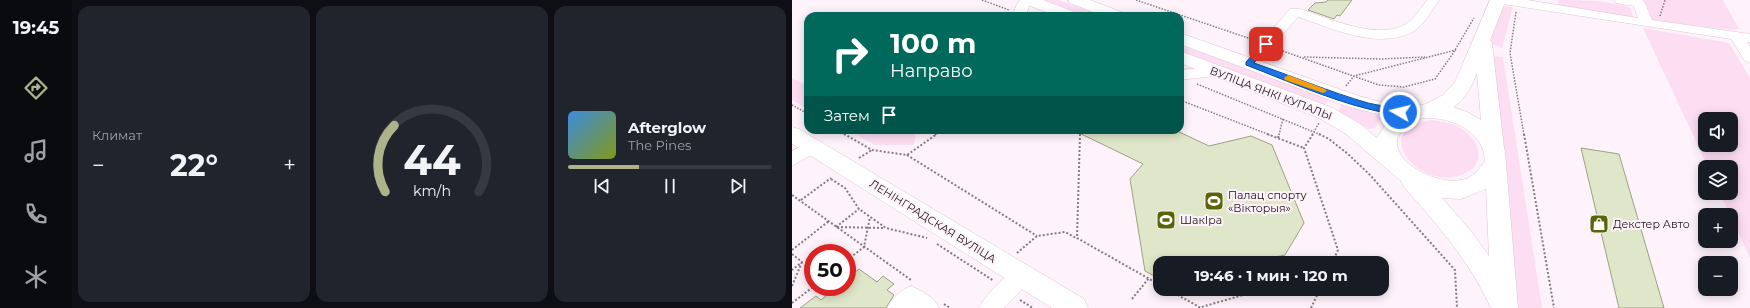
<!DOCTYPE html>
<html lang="ru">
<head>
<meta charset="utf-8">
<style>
	body { margin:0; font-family:Montserrat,sans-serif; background:#20242c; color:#f1f3f6; height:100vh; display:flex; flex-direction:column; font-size:15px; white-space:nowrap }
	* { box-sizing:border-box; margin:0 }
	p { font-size:13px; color:#9ea1a6 }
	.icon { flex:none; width:22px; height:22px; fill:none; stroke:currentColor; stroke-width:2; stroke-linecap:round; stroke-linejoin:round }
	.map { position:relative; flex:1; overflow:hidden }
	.sheet { display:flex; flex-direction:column; gap:6px; padding:6px; background:#0d0f14; width:720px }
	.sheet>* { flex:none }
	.banner { position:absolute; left:12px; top:12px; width:380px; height:122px; border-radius:12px; box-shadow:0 2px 10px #0003; background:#00695c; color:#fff; overflow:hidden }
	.controls { position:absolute; left:906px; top:112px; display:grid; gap:8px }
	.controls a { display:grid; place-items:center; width:40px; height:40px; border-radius:8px; background:#171b24; box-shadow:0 2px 10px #0003; font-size:20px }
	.speed { position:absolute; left:12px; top:244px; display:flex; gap:8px; font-size:20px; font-weight:700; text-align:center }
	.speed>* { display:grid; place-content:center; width:52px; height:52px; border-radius:50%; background:#171b24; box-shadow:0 2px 10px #0003; line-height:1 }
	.speed .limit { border:6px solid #d22; background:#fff; color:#111 }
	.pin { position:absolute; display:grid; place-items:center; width:34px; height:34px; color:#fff; margin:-17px; border-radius:8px; box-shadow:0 2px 6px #0006 }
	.me { position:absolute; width:44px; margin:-22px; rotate:278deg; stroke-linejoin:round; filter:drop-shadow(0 0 3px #0008) }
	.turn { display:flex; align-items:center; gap:14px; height:84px; padding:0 20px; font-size:18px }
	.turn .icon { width:52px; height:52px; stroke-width:2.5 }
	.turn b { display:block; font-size:28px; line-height:34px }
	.then { display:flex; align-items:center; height:38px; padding:0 20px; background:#0003; gap:8px; font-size:15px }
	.big { font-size:30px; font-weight:700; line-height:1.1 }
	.sheet .tile { flex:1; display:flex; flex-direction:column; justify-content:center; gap:6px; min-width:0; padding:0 14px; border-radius:12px; background:#20242c }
	.sheet .dial { align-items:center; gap:0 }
	.dial svg { height:104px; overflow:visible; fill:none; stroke:#363941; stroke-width:7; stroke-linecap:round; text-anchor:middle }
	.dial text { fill:#f1f3f6; stroke:none }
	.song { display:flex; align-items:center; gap:12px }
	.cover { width:48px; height:48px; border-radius:6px; background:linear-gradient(135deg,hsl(210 70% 55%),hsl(70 70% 35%)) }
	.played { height:4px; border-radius:2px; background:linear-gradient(90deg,#adb38a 35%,#363941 35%) }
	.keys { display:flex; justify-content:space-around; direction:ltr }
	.heat { display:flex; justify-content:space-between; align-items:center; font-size:22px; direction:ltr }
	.sheet .tiles { flex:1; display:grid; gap:6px; grid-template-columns:repeat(3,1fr) }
	.trip { position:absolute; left:361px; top:256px; width:236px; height:40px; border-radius:12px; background:#171b24; box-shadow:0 2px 10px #0003; font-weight:700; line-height:40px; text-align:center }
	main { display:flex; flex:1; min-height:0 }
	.dock { display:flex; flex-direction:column; width:72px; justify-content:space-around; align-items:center; background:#090b0e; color:#9ea1a6 }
	.dock .icon { width:28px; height:28px }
	.dock .on { color:#adb38a }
	.dock b { font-size:18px; color:#f1f3f6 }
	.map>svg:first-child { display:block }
	.green { fill:#fdddf2; fill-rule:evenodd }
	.building { fill:#dfe6c9; stroke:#9ca286 }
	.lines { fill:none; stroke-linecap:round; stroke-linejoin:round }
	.minor-casing { stroke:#e0c4d6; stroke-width:1 }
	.major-casing { stroke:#e0c4d6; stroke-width:1 }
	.path-far1 { stroke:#867b82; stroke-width:1.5; stroke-dasharray:1.5 1.5; stroke-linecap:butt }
	.path { stroke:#867b82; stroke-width:2; stroke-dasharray:2 2; stroke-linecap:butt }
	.minor { fill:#fff; fill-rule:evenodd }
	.major { fill:#fff; fill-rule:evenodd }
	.route { fill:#1a73e8; stroke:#114b97 }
	.slow { fill:#f59e0b }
	.labels { text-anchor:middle; stroke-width:4; stroke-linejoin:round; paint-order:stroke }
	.street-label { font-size:11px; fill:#1c1218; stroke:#fef3fa }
	.poi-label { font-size:11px; fill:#1c1218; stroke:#fef3fa; text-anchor:start }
</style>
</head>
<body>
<main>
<nav class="dock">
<b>19:45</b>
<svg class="icon on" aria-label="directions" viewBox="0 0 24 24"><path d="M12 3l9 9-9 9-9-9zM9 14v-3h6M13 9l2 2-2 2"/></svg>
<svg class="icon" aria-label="music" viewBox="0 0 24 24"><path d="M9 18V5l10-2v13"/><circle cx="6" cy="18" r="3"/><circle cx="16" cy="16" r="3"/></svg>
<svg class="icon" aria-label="phone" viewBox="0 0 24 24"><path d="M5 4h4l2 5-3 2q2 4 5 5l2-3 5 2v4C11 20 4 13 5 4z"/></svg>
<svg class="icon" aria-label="climate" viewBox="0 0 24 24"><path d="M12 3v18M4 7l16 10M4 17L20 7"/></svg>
</nav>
<section class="sheet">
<div class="tiles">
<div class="tile"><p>Климат</p>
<div class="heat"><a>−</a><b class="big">22°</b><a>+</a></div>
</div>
<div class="tile dial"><svg viewBox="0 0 100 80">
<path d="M14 69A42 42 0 1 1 86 69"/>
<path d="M14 69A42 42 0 0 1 21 18" stroke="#adb38a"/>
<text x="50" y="56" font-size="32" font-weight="700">44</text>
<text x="50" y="72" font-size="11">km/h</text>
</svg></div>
<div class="tile">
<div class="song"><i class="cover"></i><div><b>Afterglow</b><p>The Pines</p></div></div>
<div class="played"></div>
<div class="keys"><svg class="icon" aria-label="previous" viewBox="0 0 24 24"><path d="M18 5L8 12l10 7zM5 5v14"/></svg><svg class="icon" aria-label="pause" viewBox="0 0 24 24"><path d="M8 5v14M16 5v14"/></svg><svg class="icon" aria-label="next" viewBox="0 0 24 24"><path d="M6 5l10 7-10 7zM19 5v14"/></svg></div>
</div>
</div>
</section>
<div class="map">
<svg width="958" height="308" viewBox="0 0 958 308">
	<rect width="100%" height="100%" fill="#fef3fa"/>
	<path class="green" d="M252,0h15l43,16h-15z
		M766,0c23,0 53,0 73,8l2,10 -74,-12z
		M852,0h79l16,29 -8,1 -81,-10z
		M710,6l11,1 -11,41 -12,-5z
		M851,28l86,15 21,35v180l-30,-65h11v-26h-23zM913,119h26v26h-26z
		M388,45l149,54 -5,7 -144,-55z
		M698,56l13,1 39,251h-24z
		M0,78l16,8v23l-16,-9z
		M550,104l36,11 3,3 -6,10 -6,1 -18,-11 -14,-6z
		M639,120c8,1 16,2 24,5 25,11 36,42 3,51 -41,12 -89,-47 -27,-56z
		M55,130h69l-2,15h-39z"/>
	<path class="building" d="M536,0h24l-12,16 -3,-1 -3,4 -26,-9 7,-7 11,-1z
		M281,130h102l34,16 42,-10 21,9 32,78 -19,32 -38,8h-87v16l-15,-8 -15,-92 13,-15z
		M789,148l38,6 45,154h-45z
		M67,269l18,13 6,-6 11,8 -7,6 7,5 -8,13h-86l16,-12 5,4 16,-13h10v-8z"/>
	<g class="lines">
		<g class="minor-casing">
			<path id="minor" d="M228,0h14l-5,6 -3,10h-14l5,-12z
				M635,0h12c-7,10 -14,24 -25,31 -36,20 -82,-3 -116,-14l-44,50 -5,2 -5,-2 -2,-3 48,-55h10c28,9 76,31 104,16 10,-5 16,-16 23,-25z
				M705,0h30l111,18 -4,-12 -18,-3 -2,-3h28l3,3 7,17 98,14v8h-3l3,5v16l-5,-2 -14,-22 -228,-35 -4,-1z
				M425,67l5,2 2,3 -2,3 -42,5v-10z
				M20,141l6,2 2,4 -2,4 -26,15v-15z
				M230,266l7,2 3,7 -3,7 -25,26h-25c6,-13 30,-37 43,-42z
				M119,286c11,5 23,11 28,22h-52c5,-10 14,-18 24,-22z"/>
		</g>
		<g class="major-casing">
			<path id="major" d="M229,0h22l34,13 2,3h-23l-33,-13z
				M276,0h22l34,13 2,3h-23l-33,-13z
				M698,0h16l-16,40 2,3 12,105 1,3 13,157h-27c-21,-46 -53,-83 -87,-121l-3,-6 -55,-47 -27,-16 -139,-55v-12l153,57 27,16 17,14 13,-21 -44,-11 -166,-62v-11l179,63 26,7 31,3 10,-2 17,-9 12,-13zM685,73l4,47 -14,-8 -14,-5c12,-7 19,-22 24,-34zM633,118c27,-1 59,13 60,43 -4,5 -7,11 -12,14 -21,17 -80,-7 -76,-36 1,-3 3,-6 5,-8 4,-9 14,-12 23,-13zM694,189l3,67 -19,-26 -28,-32 19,1z
				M0,127l7,2 285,170 4,9h-36l-260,-164z"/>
		</g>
		<path class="path-far1" d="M190,0l27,10
			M344,0l118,40
			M724,12l-6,41 14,82
			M868,16l5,-16
			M485,49l102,36 25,2 31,-8 17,-24 22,-37
			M512,57l77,2 44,-2
			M405,84l124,51
			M554,86l8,-10 102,-26
			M388,100l90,35
			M0,105l16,9
			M45,130l8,5
			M143,135l7,-5
			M288,135v-5
			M487,135l4,-17
			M520,135l7,-12"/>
		<path class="path" d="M52,134l28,16 35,5 30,-21
			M288,134l-3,104 83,47
			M475,134l37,14
			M521,134l-9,14 34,102 -6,13
			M527,134l10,5 19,15 22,21 85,95 2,38
			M732,134l30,174
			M486,138l1,-4
			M115,155l130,81
			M67,158l13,-8
			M39,179l14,9 14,21 27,19 41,10
			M0,195l119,85
			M9,200l30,-22
			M44,227l23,-18
			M45,227l47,1
			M145,244l57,37
			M0,250l37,-29
			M225,253l20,-17 28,-4 11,6
			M0,254l10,8 -10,8
			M55,260l17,-13 6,-30
			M0,286l10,-24
			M375,289l34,19
			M340,299l17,-21
			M228,300l13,8
			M0,303l21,-16
			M152,304l6,4
			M406,308l66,-19
			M519,308l9,-19"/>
		<use href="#minor" class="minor"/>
		<use href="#major" class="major"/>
	</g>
	<path class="route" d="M474,42l4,2 -16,19c38,13 76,29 114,40 8,2 32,5 36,9l-4,3c-50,-6 -107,-32 -154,-50v-3l17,-19z"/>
	<path class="slow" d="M496,75l37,14 2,2 -4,2 -38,-13 -1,-2z"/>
	<defs>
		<g id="stadium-square" transform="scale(1)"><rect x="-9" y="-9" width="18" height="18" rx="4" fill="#596507" stroke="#fef3fa"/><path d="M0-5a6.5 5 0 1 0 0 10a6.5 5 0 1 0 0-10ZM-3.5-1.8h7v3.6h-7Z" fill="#fff"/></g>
		<g id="shop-square" transform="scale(1)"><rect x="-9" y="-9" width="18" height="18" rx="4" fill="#596507" stroke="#fef3fa"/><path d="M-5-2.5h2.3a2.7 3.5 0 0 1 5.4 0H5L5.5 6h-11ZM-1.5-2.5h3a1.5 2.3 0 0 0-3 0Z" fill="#fff"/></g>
	</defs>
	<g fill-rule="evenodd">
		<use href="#stadium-square" x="422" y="201"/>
		<use href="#stadium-square" x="374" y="220"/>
		<use href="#shop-square" x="807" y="224"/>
	</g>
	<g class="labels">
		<g class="street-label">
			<text transform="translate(479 93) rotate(21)" y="4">ВУЛІЦА ЯНКІ КУПАЛЫ</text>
			<text transform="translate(141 221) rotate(32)" y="4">ЛЕНІНГРАДСКАЯ ВУЛІЦА</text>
		</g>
		<g class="poi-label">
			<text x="436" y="199">Палац спорту<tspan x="436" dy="13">«Вікторыя»</tspan></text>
			<text x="388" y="224">ШакІра</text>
			<text x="821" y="228">Декстер Авто</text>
		</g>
	</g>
</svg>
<div class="controls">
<a><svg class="icon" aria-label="sound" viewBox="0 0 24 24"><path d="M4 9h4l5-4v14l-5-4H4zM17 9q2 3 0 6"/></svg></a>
<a><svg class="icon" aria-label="layers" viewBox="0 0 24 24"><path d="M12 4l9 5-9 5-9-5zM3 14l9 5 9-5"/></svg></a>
<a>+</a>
<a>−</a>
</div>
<div class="speed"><div class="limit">50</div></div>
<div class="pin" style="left:474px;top:44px;background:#d93025"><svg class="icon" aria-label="arrive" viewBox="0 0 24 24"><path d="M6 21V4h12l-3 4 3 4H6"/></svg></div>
<svg class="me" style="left:608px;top:112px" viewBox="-20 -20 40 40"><circle r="17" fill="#1a73e8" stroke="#fff" stroke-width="3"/><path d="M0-11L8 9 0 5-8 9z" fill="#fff"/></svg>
<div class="trip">19:46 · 1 мин · 120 m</div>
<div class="banner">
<div class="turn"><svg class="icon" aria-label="right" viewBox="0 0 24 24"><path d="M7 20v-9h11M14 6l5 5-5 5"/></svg><div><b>100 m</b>Направо</div></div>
<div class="then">Затем<svg class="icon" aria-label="arrive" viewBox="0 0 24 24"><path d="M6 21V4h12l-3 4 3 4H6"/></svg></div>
</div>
</div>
</main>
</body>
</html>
